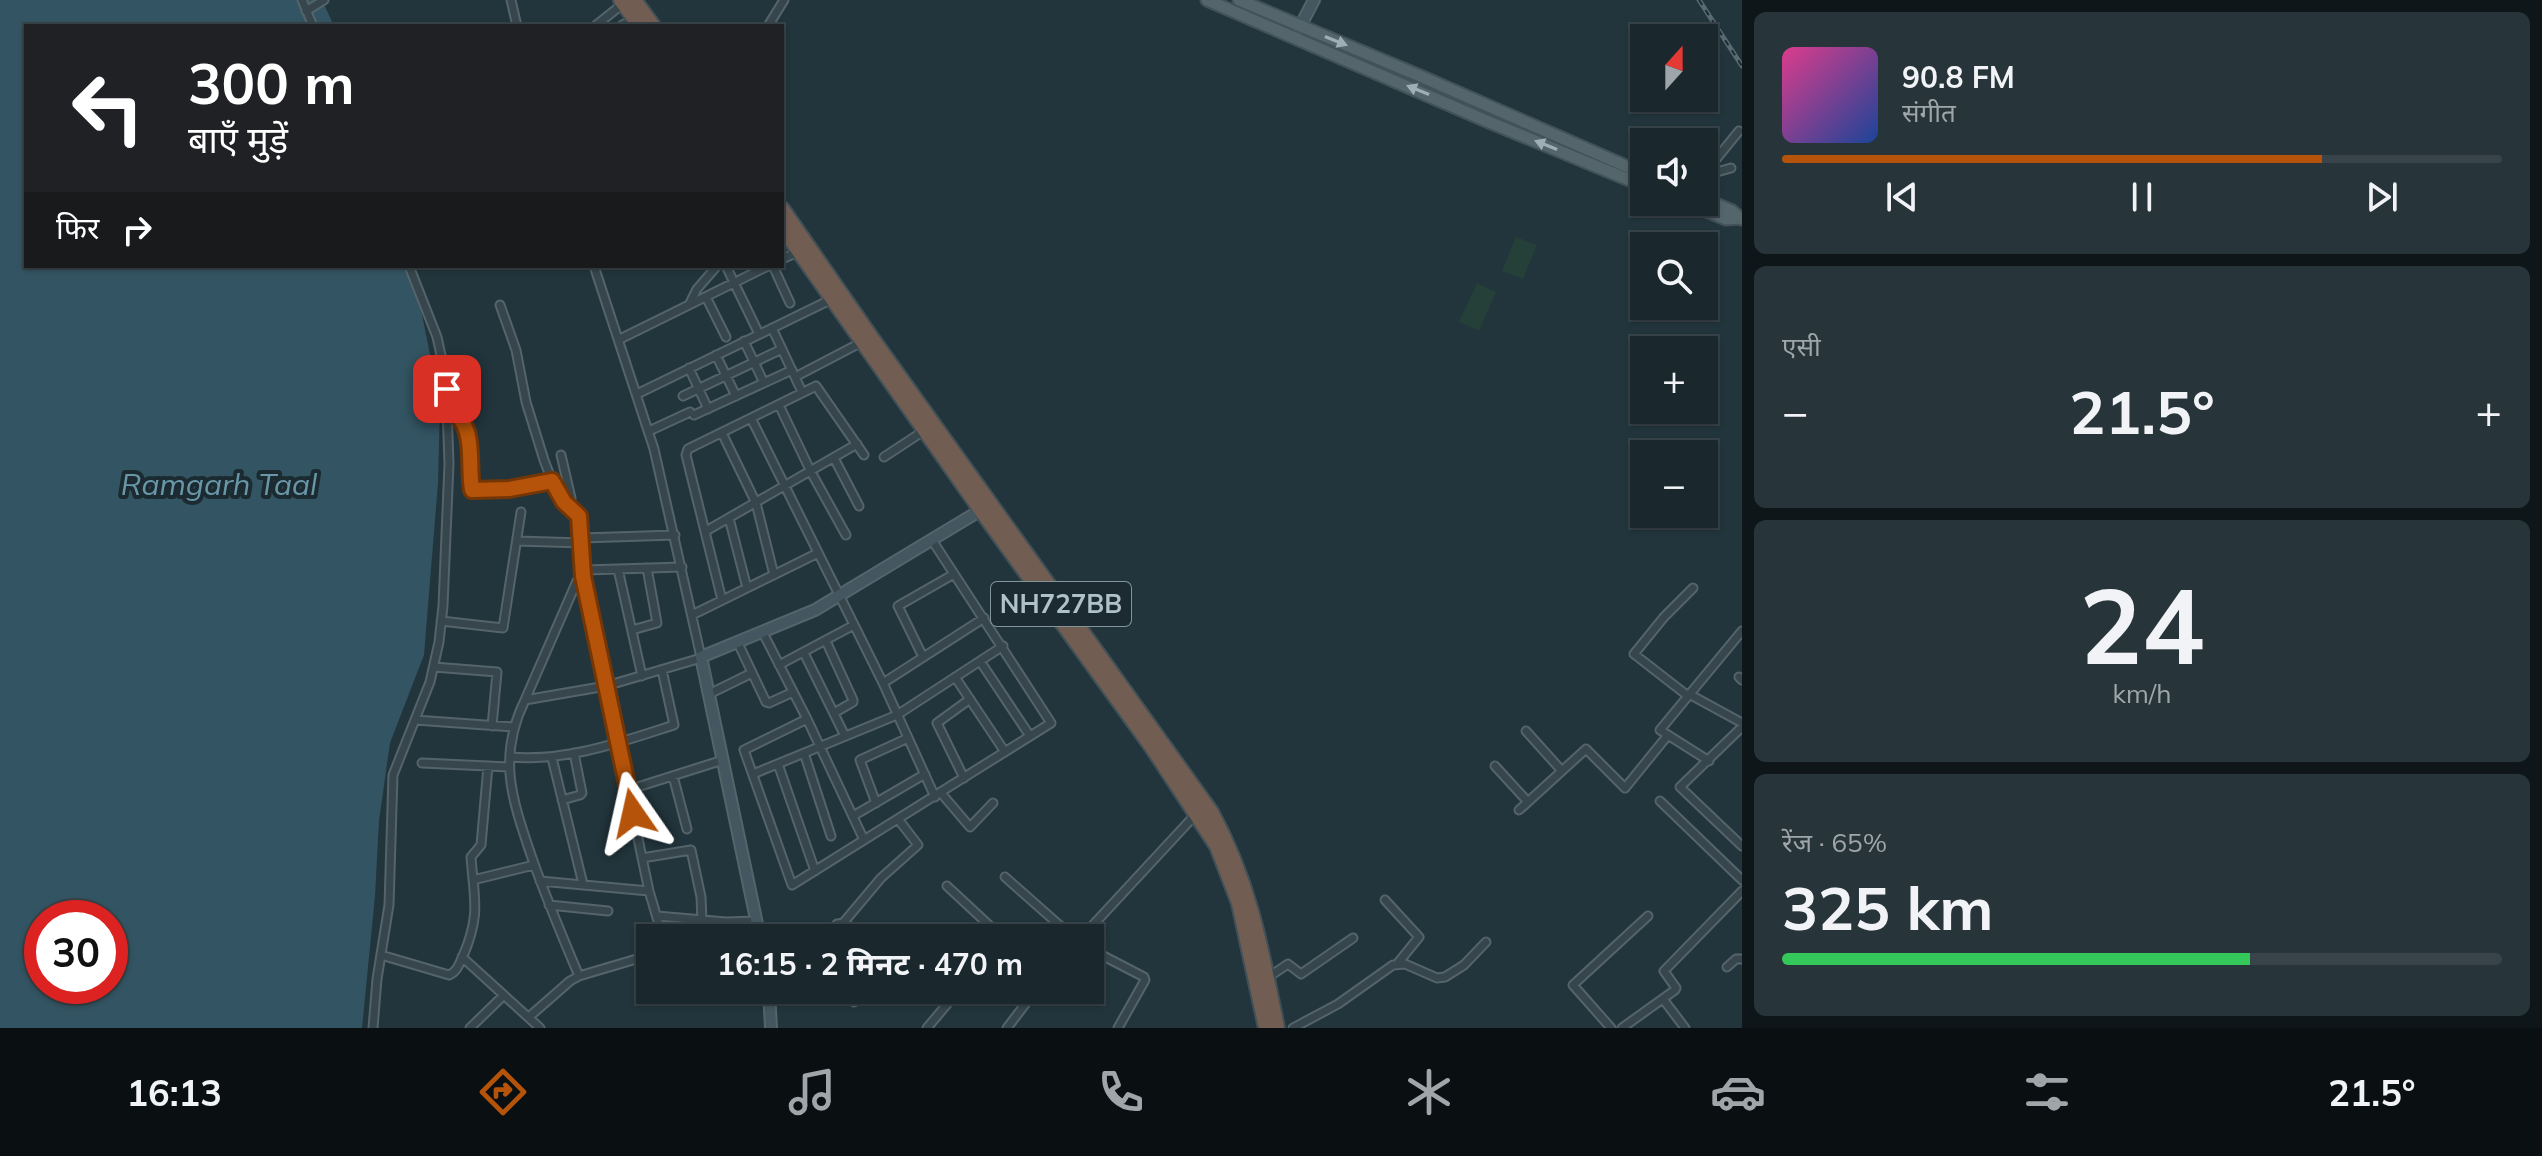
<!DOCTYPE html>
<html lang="hi">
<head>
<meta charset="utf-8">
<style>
	body { margin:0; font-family:Mulish,"Noto Sans Devanagari",sans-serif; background:#273439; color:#f1f3f6; height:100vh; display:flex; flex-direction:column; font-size:30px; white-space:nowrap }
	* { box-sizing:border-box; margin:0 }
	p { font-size:26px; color:#9fa6aa }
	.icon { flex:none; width:44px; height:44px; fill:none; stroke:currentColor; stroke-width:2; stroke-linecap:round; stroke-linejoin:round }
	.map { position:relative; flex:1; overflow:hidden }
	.details { display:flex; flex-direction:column; gap:12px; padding:12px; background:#0e1619; width:800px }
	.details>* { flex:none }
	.hud { position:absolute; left:24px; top:24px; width:760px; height:244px; border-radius:0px; box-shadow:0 2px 6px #0004,0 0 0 2px #384449; background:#202124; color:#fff; overflow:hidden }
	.needle { width:52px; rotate:21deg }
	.controls { position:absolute; left:1630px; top:24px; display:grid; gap:16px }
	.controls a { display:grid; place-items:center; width:88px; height:88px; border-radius:0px; background:#1a282d; box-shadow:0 2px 6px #0004,0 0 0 2px #384449; font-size:40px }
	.speed { position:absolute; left:24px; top:900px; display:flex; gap:16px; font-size:40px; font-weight:700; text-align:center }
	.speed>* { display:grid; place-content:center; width:104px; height:104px; border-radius:50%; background:#1a282d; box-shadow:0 2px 6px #0004,0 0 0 2px #384449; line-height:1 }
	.speed .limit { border:12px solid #d22; background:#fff; color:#111 }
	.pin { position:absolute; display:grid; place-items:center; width:68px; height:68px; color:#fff; margin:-34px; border-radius:16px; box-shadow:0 4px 12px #0006 }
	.me { position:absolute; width:88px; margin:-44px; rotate:349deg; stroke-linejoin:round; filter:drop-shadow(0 0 6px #0008) }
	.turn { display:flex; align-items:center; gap:28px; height:168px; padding:0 32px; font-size:36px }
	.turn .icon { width:104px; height:104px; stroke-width:2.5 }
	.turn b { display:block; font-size:56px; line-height:68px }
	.then { display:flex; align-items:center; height:76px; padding:0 32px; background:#0003; gap:16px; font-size:30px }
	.big { font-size:60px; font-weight:700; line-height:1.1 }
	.details .widget { flex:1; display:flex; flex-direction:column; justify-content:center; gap:12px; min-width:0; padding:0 28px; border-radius:12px; background:#273439 }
	.details .dial { align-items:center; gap:0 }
	.dial b { font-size:104px; line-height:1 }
	.song { display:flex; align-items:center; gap:24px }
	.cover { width:96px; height:96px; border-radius:12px; background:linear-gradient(135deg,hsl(330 70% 55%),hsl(220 70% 35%)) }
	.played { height:8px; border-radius:4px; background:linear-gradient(90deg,#b45309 75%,#384449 75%) }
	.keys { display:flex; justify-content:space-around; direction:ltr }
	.heat { display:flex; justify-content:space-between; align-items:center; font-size:44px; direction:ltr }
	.charge { height:12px; border-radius:6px; background:linear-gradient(90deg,#34c759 65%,#384449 0) }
	.trip { position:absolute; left:636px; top:924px; width:468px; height:80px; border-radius:0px; background:#1a282d; box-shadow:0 2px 6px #0004,0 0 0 2px #384449; font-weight:700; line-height:80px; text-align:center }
	.tab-bar { display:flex; height:128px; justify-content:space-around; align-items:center; background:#0a1012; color:#9fa6aa }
	.tab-bar .icon { width:56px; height:56px }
	.tab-bar .current { color:#b45309 }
	.tab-bar b { font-size:36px; color:#f1f3f6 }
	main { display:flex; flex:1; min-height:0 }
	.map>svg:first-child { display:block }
	.green { fill:#253f39 }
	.water { fill:#335462; fill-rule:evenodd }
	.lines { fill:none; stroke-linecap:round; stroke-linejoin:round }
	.street-casing { stroke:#54646a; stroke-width:11 }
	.secondary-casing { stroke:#54646a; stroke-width:14 }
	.primary-casing { stroke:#425258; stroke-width:15 }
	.highway-casing { stroke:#415157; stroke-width:18 }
	.street { stroke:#36464c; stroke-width:7 }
	.secondary { stroke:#44565f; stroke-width:10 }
	.primary { stroke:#54656c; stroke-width:11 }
	.highway { stroke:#725d53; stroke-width:14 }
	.rail-casing { stroke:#586b73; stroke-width:5 }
	.rail { stroke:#1b2b31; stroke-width:2; stroke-dasharray:6; stroke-linecap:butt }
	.oneway { fill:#9eafb6 }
	.route-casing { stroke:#753606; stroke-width:20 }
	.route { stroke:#b45309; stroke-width:14 }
	.labels { text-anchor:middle; stroke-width:8; stroke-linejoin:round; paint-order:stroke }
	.shield { fill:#1b2b31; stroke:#84949b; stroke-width:2 }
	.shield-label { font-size:26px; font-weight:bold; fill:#b1c1c8 }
	.water-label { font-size:30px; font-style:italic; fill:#6997a8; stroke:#1b2b31 }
</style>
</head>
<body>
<main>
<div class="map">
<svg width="1742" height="1028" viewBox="0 0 1742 1028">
	<rect width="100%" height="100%" fill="#22353c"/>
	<path class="green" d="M1516,237l21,8 -14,34 -21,-8z
		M1477,283l19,9 -17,39 -20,-9z"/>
	<path class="water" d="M0,0h322l12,26h-308v240h381l10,24 23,114 -2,79 -14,172 -34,88 -11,78 -4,75 -13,132h-362zM42,918h68v68h-68z"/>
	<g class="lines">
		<g class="street-casing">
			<path id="street" d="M302,0l11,26
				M511,0l6,26
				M306,11l18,-11
				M595,26l29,-23
				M621,26l3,-2
				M768,26l16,-26
				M1704,174l35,-43
				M1706,175l25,-7
				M782,259l16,-7
				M594,266l60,183 47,208
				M726,266l33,68
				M773,266l17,37
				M706,297l20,40
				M500,305l16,45 10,52 18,58 8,21 12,21 15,14 4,60 66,315 14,47
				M689,305l8,-16 20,-23
				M772,328l30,64
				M620,339l148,-73
				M744,341l20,42
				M716,355l20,41
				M689,368l19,41
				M795,377l67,-35
				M637,394l195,-95
				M683,396l99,-47
				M779,405l32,67 35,63
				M448,407l13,10 5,9 6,64 37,-1 43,-8
				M694,415l98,-45
				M751,418l132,265 52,114
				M649,431l41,-19
				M722,433l34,70 18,72
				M561,455l10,43 -3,8
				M884,457l41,-27
				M834,458l25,48
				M729,518l18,70
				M706,531l151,-87
				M582,538l93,-3
				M517,541l66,2
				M618,569l24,107
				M585,570l97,-3
				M722,600l-36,-145 2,-6 128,-63 48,69
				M692,615l126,-62
				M441,621l62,7 18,-116
				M632,630l25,-7 -10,-55
				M762,631l45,88 57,121
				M737,641l29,61 3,1 24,-11
				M826,641l27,59v2l-19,11
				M804,653l41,83
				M923,657l-25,-51 56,-32
				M980,661l50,75
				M779,665l75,-40
				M434,667l63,5 -5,54
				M955,677l50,75
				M1739,677l3,3
				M883,683l101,-65
				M709,694l43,-21
				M1689,694l53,29
				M1688,696l-54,-42 30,-37 29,-29
				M525,700l52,-119 6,-5
				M807,719l-63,31 48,135 259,-162 -119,-183
				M415,720l99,7
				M1742,727l-62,60 62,59
				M1526,731l36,40
				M804,753l27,83
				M510,757c56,5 111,-15 164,-32l-12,-55
				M552,758l31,126
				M1709,761l-49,-31 82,-99
				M422,763l87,4
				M778,764l37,107
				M1495,766l33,36
				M753,774l144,-59 106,-69
				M673,776l14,53
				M964,778l-27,-55 33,-24
				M628,790l95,-30
				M941,793l29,34 23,-24
				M562,800l18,-5 2,-2 -8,-40
				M1660,801l82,79
				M876,803l-16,-43 48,-22
				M1519,810l67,-61 39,39 43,-53
				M853,816l72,-42
				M642,858l49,-8 10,47 1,24
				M1005,877l69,61
				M473,880l61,-15
				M540,881l109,10
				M947,886l43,40 17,12
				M1385,900l34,37 -21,26
				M549,905l59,6
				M657,916l69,6 31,-1
				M825,938l12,-14 7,-1
				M863,938l-19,-16 37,-44 37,-33 -20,-26
				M1081,938l115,-124
				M1090,949l54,28 1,3 -27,48
				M381,955l68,20c8,-3 10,-11 14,-19 18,-42 11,-57 8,-99l10,-12 7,-79
				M462,957l78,71
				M1727,967l9,-8h6
				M579,976l71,-21
				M1267,978l21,-14 13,10 52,-36
				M1663,999l22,29
				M854,1002l9,-12
				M529,1017l41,-36 9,-5c-17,-40 -34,-80 -48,-121 -19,-56 -34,-98 -6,-155l81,-14 95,-28
				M373,1028l4,-49 12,-74 4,-130 37,-93 9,-40 4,-36 6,-142 -3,-86 -9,-41 -28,-71
				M470,1028l34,-33
				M927,1028l32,-38
				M1007,1028l29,-38
				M1293,1028l45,-24 55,-39 12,-1 32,14 8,-1 19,-12 22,-23
				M1611,1028l-38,-43 75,-69
				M1622,1028l53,-38 1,-2 -12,-17 78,-80"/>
		</g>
		<g class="secondary-casing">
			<path id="secondary" d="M1294,38l20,-38
				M760,938l-59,-281 114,-47 166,-100
				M769,990l2,38"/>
		</g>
		<g class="primary-casing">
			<path id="primary" d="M1207,0l282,122 155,64
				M1239,0l181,76 224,98
				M1704,199l28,12 9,8
				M1684,202l42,17 12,-1"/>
		</g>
		<g class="highway-casing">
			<path id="highway" d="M621,0l19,26
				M634,0l19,26
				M782,209l88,127 341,476c39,72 50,136 66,216
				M782,227l199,283 171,237 65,99 22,57 27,125"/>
		</g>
		<use href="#street" class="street"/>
		<use href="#secondary" class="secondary"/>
		<use href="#primary" class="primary"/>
		<use href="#highway" class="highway"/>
		<g class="rail-casing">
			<path id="rail" d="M1699,0l43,66"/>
		</g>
		<use href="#rail" class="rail"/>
	</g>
	<defs><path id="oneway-solid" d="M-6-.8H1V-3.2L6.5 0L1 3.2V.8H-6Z" transform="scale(2)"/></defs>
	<g class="oneway">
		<use href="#oneway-solid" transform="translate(1336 41) rotate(22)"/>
		<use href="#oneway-solid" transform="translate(1418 90) rotate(-158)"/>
		<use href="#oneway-solid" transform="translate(1546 145) rotate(-158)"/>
	</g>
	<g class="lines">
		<g class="route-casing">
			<path id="route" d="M447,389l1,18c30,20 19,52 24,83l37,-1 43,-8 12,21 15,14 4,60 50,237"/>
		</g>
		<use href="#route" class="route"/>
	</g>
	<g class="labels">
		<rect class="shield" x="991" y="582" width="140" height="44" rx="6"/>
		<g class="shield-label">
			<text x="1061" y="613">NH727BB</text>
		</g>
		<g class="water-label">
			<text x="219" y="495">Ramgarh Taal</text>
		</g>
	</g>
</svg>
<div class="controls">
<a><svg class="needle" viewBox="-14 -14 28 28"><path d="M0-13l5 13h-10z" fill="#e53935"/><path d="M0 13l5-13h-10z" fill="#9fa6aa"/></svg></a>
<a><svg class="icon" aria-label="sound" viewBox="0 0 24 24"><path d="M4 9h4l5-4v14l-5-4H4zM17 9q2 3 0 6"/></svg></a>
<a><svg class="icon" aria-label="search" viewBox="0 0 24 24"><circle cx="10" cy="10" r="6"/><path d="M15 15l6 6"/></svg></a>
<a>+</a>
<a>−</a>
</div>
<div class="speed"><div class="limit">30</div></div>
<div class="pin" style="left:447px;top:389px;background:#d93025"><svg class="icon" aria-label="arrive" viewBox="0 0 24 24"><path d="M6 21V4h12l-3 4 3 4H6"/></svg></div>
<svg class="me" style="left:633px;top:813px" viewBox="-20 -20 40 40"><path d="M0-17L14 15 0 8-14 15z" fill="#b45309" stroke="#fff" stroke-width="4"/></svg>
<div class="trip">16:15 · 2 मिनट · 470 m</div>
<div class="hud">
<div class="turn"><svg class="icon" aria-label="left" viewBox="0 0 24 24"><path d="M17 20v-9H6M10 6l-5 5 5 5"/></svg><div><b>300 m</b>बाएँ मुड़ें</div></div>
<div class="then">फिर<svg class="icon" aria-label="right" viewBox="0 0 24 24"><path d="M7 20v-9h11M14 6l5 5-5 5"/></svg></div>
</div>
</div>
<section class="details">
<div class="widget">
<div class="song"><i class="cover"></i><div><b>90.8 FM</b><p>संगीत</p></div></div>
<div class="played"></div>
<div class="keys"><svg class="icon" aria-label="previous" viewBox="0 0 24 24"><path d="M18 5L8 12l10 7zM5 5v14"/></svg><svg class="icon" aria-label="pause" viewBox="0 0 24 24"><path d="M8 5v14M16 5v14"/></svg><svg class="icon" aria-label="next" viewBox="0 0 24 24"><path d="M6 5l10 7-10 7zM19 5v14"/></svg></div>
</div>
<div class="widget"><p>एसी</p>
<div class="heat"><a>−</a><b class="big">21.5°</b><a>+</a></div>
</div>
<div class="widget dial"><b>24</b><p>km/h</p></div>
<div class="widget"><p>रेंज · 65%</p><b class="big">325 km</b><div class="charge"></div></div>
</section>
</main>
<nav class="tab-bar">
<b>16:13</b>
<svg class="icon current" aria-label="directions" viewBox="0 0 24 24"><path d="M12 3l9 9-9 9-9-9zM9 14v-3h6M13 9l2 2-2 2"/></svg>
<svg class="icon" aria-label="music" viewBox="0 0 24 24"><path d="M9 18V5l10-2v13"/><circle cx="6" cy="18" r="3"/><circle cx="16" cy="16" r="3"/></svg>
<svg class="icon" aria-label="phone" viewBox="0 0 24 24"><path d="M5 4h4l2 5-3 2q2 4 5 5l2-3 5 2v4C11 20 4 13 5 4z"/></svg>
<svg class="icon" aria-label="climate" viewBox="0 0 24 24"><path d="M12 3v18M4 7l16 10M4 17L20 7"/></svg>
<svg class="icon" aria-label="car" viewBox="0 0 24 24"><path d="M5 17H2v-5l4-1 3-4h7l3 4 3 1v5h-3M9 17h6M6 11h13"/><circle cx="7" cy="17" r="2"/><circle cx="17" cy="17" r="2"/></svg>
<svg class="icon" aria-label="filters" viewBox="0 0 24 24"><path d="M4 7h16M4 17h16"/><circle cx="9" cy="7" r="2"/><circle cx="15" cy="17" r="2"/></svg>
<b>21.5°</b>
</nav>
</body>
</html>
